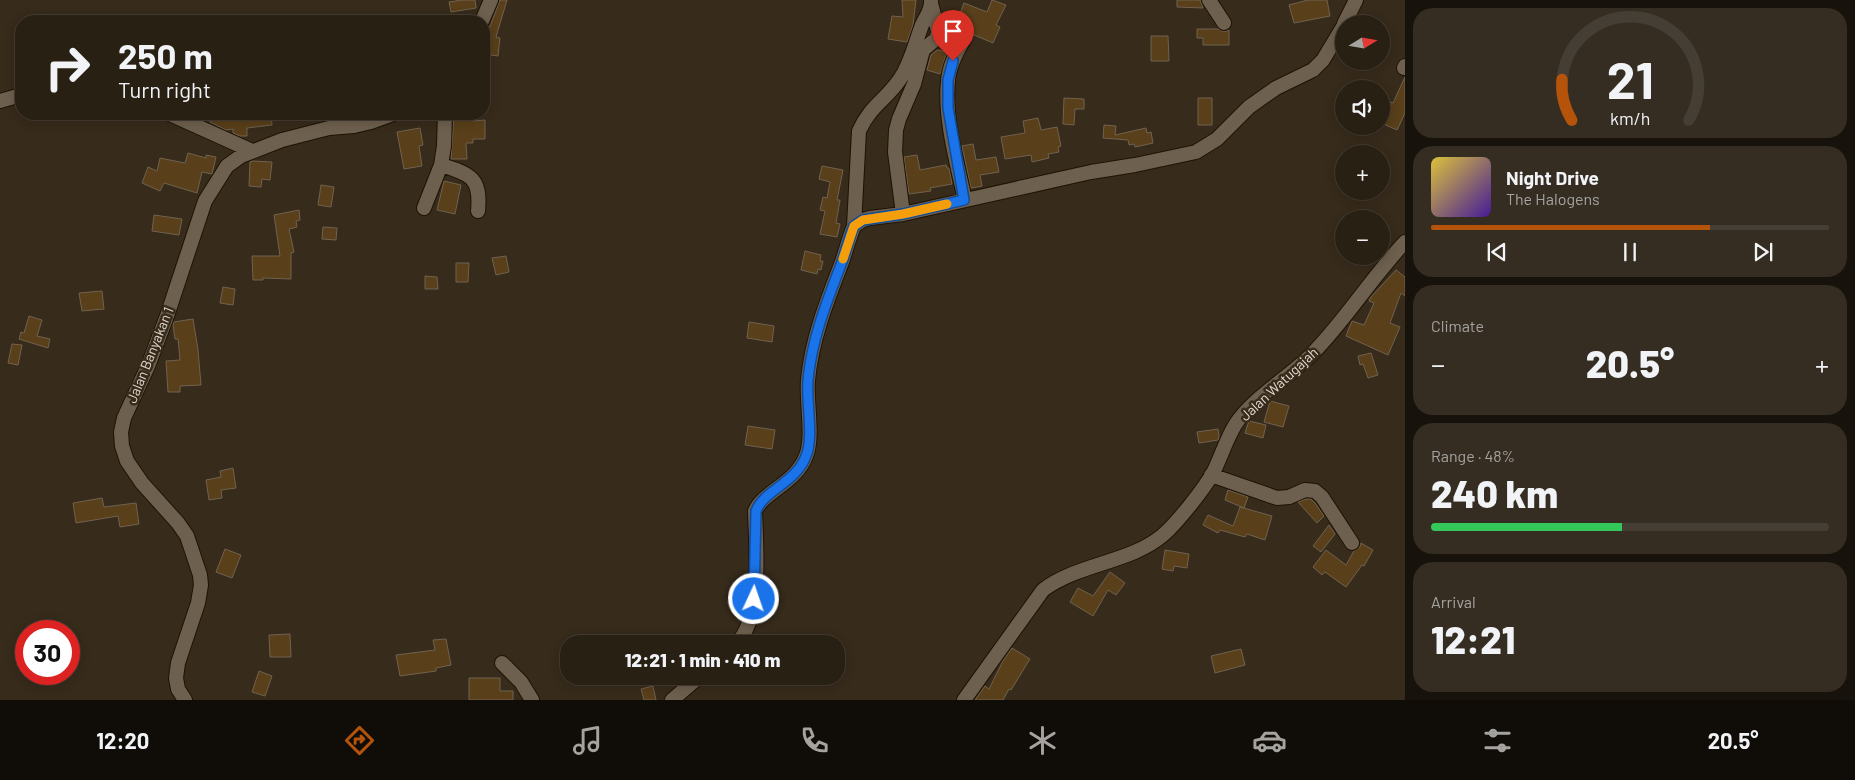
<!DOCTYPE html>
<html lang="en">
<head>
<meta charset="utf-8">
<style>
	body { margin:0; font-family:Barlow,sans-serif; background:#352d22; color:#f1f3f6; height:100vh; display:flex; flex-direction:column; font-size:19px; white-space:nowrap }
	* { box-sizing:border-box; margin:0 }
	p { font-size:16px; color:#a5a3a0 }
	.icon { flex:none; width:28px; height:28px; fill:none; stroke:currentColor; stroke-width:2; stroke-linecap:round; stroke-linejoin:round }
	.map { position:relative; flex:1; overflow:hidden }
	.panel { display:flex; flex-direction:column; gap:8px; padding:8px; background:#17120b; width:450px }
	.panel>* { flex:none }
	.top-card { position:absolute; left:15px; top:15px; width:475px; height:105px; border-radius:20px; box-shadow:0 2px 12px #0003,0 0 0 1px #453e34; background:#292014; color:#f1f3f6; overflow:hidden }
	.needle { width:32px; rotate:79deg }
	.fabs { position:absolute; left:1335px; top:15px; display:grid; gap:10px }
	.fabs a { display:grid; place-items:center; width:55px; height:55px; border-radius:50%; background:#292014; box-shadow:0 2px 12px #0003,0 0 0 1px #453e34; font-size:25px }
	.speed { position:absolute; left:15px; top:620px; display:flex; gap:10px; font-size:25px; font-weight:700; text-align:center }
	.speed>* { display:grid; place-content:center; width:65px; height:65px; border-radius:50%; background:#292014; box-shadow:0 2px 12px #0003,0 0 0 1px #453e34; line-height:1 }
	.speed .limit { border:8px solid #d22; background:#fff; color:#111 }
	.pin { position:absolute; display:grid; place-items:center; width:42px; height:42px; color:#fff; margin:-51px -21px; border-radius:50% 50% 50% 0; rotate:-45deg; box-shadow:0 0 5px #0007 }
	.pin .icon { rotate:45deg }
	.me { position:absolute; width:55px; margin:-28px; rotate:3deg; stroke-linejoin:round; filter:drop-shadow(0 0 4px #0008) }
	.turn { display:flex; align-items:center; gap:18px; height:105px; padding:0 20px; font-size:22px }
	.turn .icon { width:65px; height:65px; stroke-width:2.5 }
	.turn b { display:block; font-size:35px; line-height:42px }
	.big { font-size:38px; font-weight:800; line-height:1.1 }
	.panel .widget { flex:1; display:flex; flex-direction:column; justify-content:center; gap:8px; min-width:0; padding:0 18px; border-radius:20px; background:#352d22 }
	.panel .dial { align-items:center; gap:0 }
	.dial svg { height:130px; overflow:visible; fill:none; stroke:#453e34; stroke-width:7; stroke-linecap:round; text-anchor:middle }
	.dial text { fill:#f1f3f6; stroke:none }
	.song { display:flex; align-items:center; gap:15px }
	.cover { width:60px; height:60px; border-radius:8px; background:linear-gradient(135deg,hsl(50 70% 55%),hsl(260 70% 35%)) }
	.played { height:5px; border-radius:2px; background:linear-gradient(90deg,#b45309 70%,#453e34 70%) }
	.keys { display:flex; justify-content:space-around; direction:ltr }
	.heat { display:flex; justify-content:space-between; align-items:center; font-size:28px; direction:ltr }
	.charge { height:8px; border-radius:4px; background:linear-gradient(90deg,#34c759 48%,#453e34 0) }
	.trip { position:absolute; left:560px; top:635px; width:285px; height:50px; border-radius:20px; background:#292014; box-shadow:0 2px 12px #0003,0 0 0 1px #453e34; font-weight:800; line-height:50px; text-align:center }
	.tabs { display:flex; height:80px; justify-content:space-around; align-items:center; background:#100d08; color:#a5a3a0 }
	.tabs .icon { width:35px; height:35px }
	.tabs .active { color:#b45309 }
	.tabs b { font-size:22px; color:#f1f3f6 }
	main { display:flex; flex:1; min-height:0 }
	.map>svg:first-child { display:block }
	.building { fill:#593f1a; stroke:#706250 }
	.lines { fill:none; stroke-linecap:round; stroke-linejoin:round }
	.minor-casing { stroke:#1e1304; stroke-width:16 }
	.minor { stroke:#6e604e; stroke-width:14 }
	.route-casing { stroke:#114b97; stroke-width:12 }
	.route { stroke:#1a73e8; stroke-width:9 }
	.slow { stroke:#f59e0b; stroke-width:9 }
	.labels { text-anchor:middle; stroke-width:5; stroke-linejoin:round; paint-order:stroke }
	.street-label { font-size:14px; fill:#e1d9cf; stroke:#372b1b }
</style>
</head>
<body>
<main>
<div class="map">
<svg width="1405" height="700" viewBox="0 0 1405 700">
	<rect width="100%" height="100%" fill="#372b1b"/>
	<path class="building" d="M462,0h13l1,8 -25,4 -2,-10z
		M500,0h7l-11,37 4,1 -2,18 -14,-2 2,-17z
		M902,0h14l-3,25 -6,17 -19,-3 4,-23 11,1z
		M992,0l14,5 -10,20 4,2 -7,16 -38,-16 9,-24 23,9z
		M1177,0h23l3,8 -26,-1z
		M1308,0h19l3,16 -36,7 -5,-18z
		M1197,29h21l6,3 5,-2v15h-26v-7h-6z
		M1151,36h17l1,25h-18z
		M937,50l10,2 -7,22 -13,-4 4,-15z
		M1405,77v36l-8,17 -16,-7v-6l7,-16 5,2z
		M1064,98l20,1v10h-9l-1,16 -11,-1z
		M1198,98h14v27h-14z
		M233,114h38l1,11 -25,3v8h-7l-7,-3v-4l-7,1 -16,-8v-2l23,-1z
		M454,114h19v7l12,-1v19h-12v4h-7l1,16h-16z
		M1038,118l3,12 16,-3 4,19 -3,1 1,5 -11,2 1,4 -17,4 -1,-7 -26,4 -4,-22 24,-4 -2,-12z
		M1104,125l12,1 -1,9 31,-7 1,5 4,-1 2,11 -18,4 -1,-3 -5,1 -1,-5 -25,-2z
		M420,128l3,17 -4,1 3,20 -18,3 -7,-37z
		M973,144l3,16 20,-3 3,15 -19,3 2,11 -11,2 -9,-42z
		M188,153l18,5v-3l10,2 -4,17 -10,-2 -5,21 -33,-10 -4,8 -18,-8 6,-16 9,4 3,-13 25,5z
		M917,155l3,15 26,-5 1,3h2l3,16 -22,4 1,3 -22,3 -5,-37z
		M253,161l19,1 -2,18 -8,-1 -1,8 -12,-1 1,-24z
		M822,166l21,4 -6,30h3l-4,23 4,1 -3,13 -17,-3 5,-23 -5,-1 3,-13 4,1 3,-16 -11,-3z
		M444,181l17,4 -6,29 -18,-4z
		M321,185l13,2 -3,20 -13,-2z
		M299,210l1,10 -4,1 1,6 -8,2 5,23 -3,1v26l-28,-1v2h-10l-1,-24h28l-6,-41z
		M154,215l28,4 -3,16 -27,-4z
		M323,227l14,1 -1,12 -14,-1z
		M805,251l16,4 -1,6h3l-2,9 -3,-1 -1,5 -16,-4z
		M506,256l3,16 -13,3 -4,-17z
		M456,263h13l-1,19h-12z
		M1396,270l9,7v19l-4,-3 -11,30 10,4 -12,28 -42,-19 6,-15 12,4 10,-22 -5,-2 1,-3z
		M425,276l12,1 1,12h-13z
		M223,287l12,2 -2,16 -13,-2z
		M102,291l2,18 -22,2 -3,-18z
		M29,316l13,4 -5,16 13,3 -2,9 -29,-9 2,-7 3,1z
		M193,319l5,31 3,35 -21,1v6h-12l-2,-31 14,-1 -2,-21h-3l-2,-14 1,-3z
		M749,322l25,4 -2,16 -25,-4z
		M12,344l10,1 -4,20 -10,-2z
		M1371,353l7,22 -10,3 -5,-14 -3,1 -2,-9z
		M1270,401l19,5 -6,21 -19,-5z
		M1249,421l17,4 -3,13 -18,-5z
		M748,426l27,4 -3,19 -27,-4z
		M1218,429l1,8 -1,3 -19,3 -2,-11z
		M233,468l3,20 -15,2 1,8 -13,2 -3,-20 15,-3 -1,-6z
		M1228,490l20,7 -4,11 -19,-8z
		M102,498l2,9 32,-4 3,21 -19,3 -2,-11 -42,7 -3,-20z
		M1306,499h5l4,4 9,13 -7,7 -19,-21z
		M1240,507l32,9 -7,24 -18,-6 -2,3 -25,-7 -2,3 -15,-8 5,-10 25,11z
		M1329,525l6,9 -14,18 -8,-6z
		M1361,543l12,7 -9,16 -2,-1 -16,22 -21,-15 -3,3 -9,-8 13,-17 20,15 8,-14 6,-4z
		M225,549l16,6 -9,23 -16,-6z
		M1165,550l24,4 -2,14 -13,-2 -1,5 -11,-2z
		M1110,572l15,11 -9,12 -8,-5 -15,26 -23,-14 8,-14 15,8z
		M290,634l1,23h-21l-1,-22z
		M446,639l5,26 -15,3v3l-36,5 -4,-21 39,-5 -2,-10z
		M1012,648l18,11 -19,31 -2,-1 -6,11h-28l10,-14 4,3 14,-28z
		M1241,649l4,16 -30,8 -4,-17z
		M259,671l13,5 -7,20 -13,-4z
		M469,678h31v13h13v9h-44z
		M653,686l3,14h-12l-3,-11z"/>
	<g class="lines">
		<g class="minor-casing">
			<path id="minor" d="M1209,0l15,23
				M482,21l9,-21
				M1344,24l12,-24
				M963,41c-7,12 -14,25 -15,40 -4,37 9,82 17,119
				M1404,68l1,-2
				M0,101l21,-6
				M170,114l82,37
				M441,165c30,9 40,13 37,46
				M424,208l17,-43 3,-19 1,-32
				M903,214l-8,-62 1,-22 3,-11 15,-35 9,-34 14,-12 1,-7 -6,-24
				M854,226l5,-95c11,-25 27,-31 41,-52 11,-16 15,-36 22,-54 4,-9 10,-15 9,-25
				M1211,475l66,23 12,-1 16,-7 10,1 7,6 30,46
				M736,644c27,-25 20,-98 19,-133 9,-20 41,-28 51,-55 8,-19 0,-54 2,-76 4,-42 19,-79 34,-118 4,-12 7,-24 12,-36l9,-6 7,-2 33,-4 188,-42 44,-7 61,-13 21,-13 32,-32 27,-19 37,-18 10,-10 21,-35
				M502,663l19,19 11,18
				M185,700l-7,-11 -2,-11 2,-15 20,-60 3,-18 -1,-10 -13,-39 -9,-13 -36,-40 -15,-22 -5,-15 -1,-14 3,-14 24,-52 19,-50 38,-115 22,-35 14,-10 41,-16 47,-12 25,-2 17,-4 22,-8
				M672,700l28,-24
				M964,700l79,-110c36,-27 87,-27 120,-55 15,-13 40,-45 50,-62 8,-16 13,-33 22,-48 17,-27 56,-49 78,-72 34,-35 59,-76 92,-111"/>
		</g>
		<use href="#minor" class="minor"/>
	</g>
	<g class="lines">
		<g class="route-casing">
			<path id="route" d="M754,599l2,-88c8,-21 40,-28 50,-55 8,-19 0,-54 2,-76 4,-42 19,-79 34,-118 4,-12 7,-24 12,-36l9,-6 40,-6 61,-14 -16,-92v-28l5,-19"/>
		</g>
		<use href="#route" class="route"/>
		<path class="slow" d="M843,259l11,-33 9,-6 40,-6 44,-10"/>
	</g>
	<g class="labels">
		<g class="street-label">
			<text transform="translate(150 355) rotate(-68)" y="5">Jalan Banyakan 1</text>
			<text transform="translate(1279 384) rotate(-43)" y="5">Jalan Watugajah</text>
		</g>
	</g>
</svg>
<div class="fabs">
<a><svg class="needle" viewBox="-14 -14 28 28"><path d="M0-13l5 13h-10z" fill="#e53935"/><path d="M0 13l5-13h-10z" fill="#a5a3a0"/></svg></a>
<a><svg class="icon" aria-label="sound" viewBox="0 0 24 24"><path d="M4 9h4l5-4v14l-5-4H4zM17 9q2 3 0 6"/></svg></a>
<a>+</a>
<a>−</a>
</div>
<div class="speed"><div class="limit">30</div></div>
<div class="pin" style="left:953px;top:61px;background:#d93025"><svg class="icon" aria-label="arrive" viewBox="0 0 24 24"><path d="M6 21V4h12l-3 4 3 4H6"/></svg></div>
<svg class="me" style="left:754px;top:599px" viewBox="-20 -20 40 40"><circle r="17" fill="#1a73e8" stroke="#fff" stroke-width="3"/><path d="M0-11L8 9 0 5-8 9z" fill="#fff"/></svg>
<div class="trip">12:21 · 1 min · 410 m</div>
<div class="top-card">
<div class="turn"><svg class="icon" aria-label="right" viewBox="0 0 24 24"><path d="M7 20v-9h11M14 6l5 5-5 5"/></svg><div><b>250 m</b>Turn right</div></div>
</div>
</div>
<section class="panel">
<div class="widget dial"><svg viewBox="0 0 100 80">
<path d="M14 69A42 42 0 1 1 86 69"/>
<path d="M14 69A42 42 0 0 1 8 44" stroke="#b45309"/>
<text x="50" y="56" font-size="32" font-weight="700">21</text>
<text x="50" y="72" font-size="11">km/h</text>
</svg></div>
<div class="widget">
<div class="song"><i class="cover"></i><div><b>Night Drive</b><p>The Halogens</p></div></div>
<div class="played"></div>
<div class="keys"><svg class="icon" aria-label="previous" viewBox="0 0 24 24"><path d="M18 5L8 12l10 7zM5 5v14"/></svg><svg class="icon" aria-label="pause" viewBox="0 0 24 24"><path d="M8 5v14M16 5v14"/></svg><svg class="icon" aria-label="next" viewBox="0 0 24 24"><path d="M6 5l10 7-10 7zM19 5v14"/></svg></div>
</div>
<div class="widget"><p>Climate</p>
<div class="heat"><a>−</a><b class="big">20.5°</b><a>+</a></div>
</div>
<div class="widget"><p>Range · 48%</p><b class="big">240 km</b><div class="charge"></div></div>
<div class="widget"><p>Arrival</p><b class="big">12:21</b></div>
</section>
</main>
<nav class="tabs">
<b>12:20</b>
<svg class="icon active" aria-label="directions" viewBox="0 0 24 24"><path d="M12 3l9 9-9 9-9-9zM9 14v-3h6M13 9l2 2-2 2"/></svg>
<svg class="icon" aria-label="music" viewBox="0 0 24 24"><path d="M9 18V5l10-2v13"/><circle cx="6" cy="18" r="3"/><circle cx="16" cy="16" r="3"/></svg>
<svg class="icon" aria-label="phone" viewBox="0 0 24 24"><path d="M5 4h4l2 5-3 2q2 4 5 5l2-3 5 2v4C11 20 4 13 5 4z"/></svg>
<svg class="icon" aria-label="climate" viewBox="0 0 24 24"><path d="M12 3v18M4 7l16 10M4 17L20 7"/></svg>
<svg class="icon" aria-label="car" viewBox="0 0 24 24"><path d="M5 17H2v-5l4-1 3-4h7l3 4 3 1v5h-3M9 17h6M6 11h13"/><circle cx="7" cy="17" r="2"/><circle cx="17" cy="17" r="2"/></svg>
<svg class="icon" aria-label="filters" viewBox="0 0 24 24"><path d="M4 7h16M4 17h16"/><circle cx="9" cy="7" r="2"/><circle cx="15" cy="17" r="2"/></svg>
<b>20.5°</b>
</nav>
</body>
</html>
